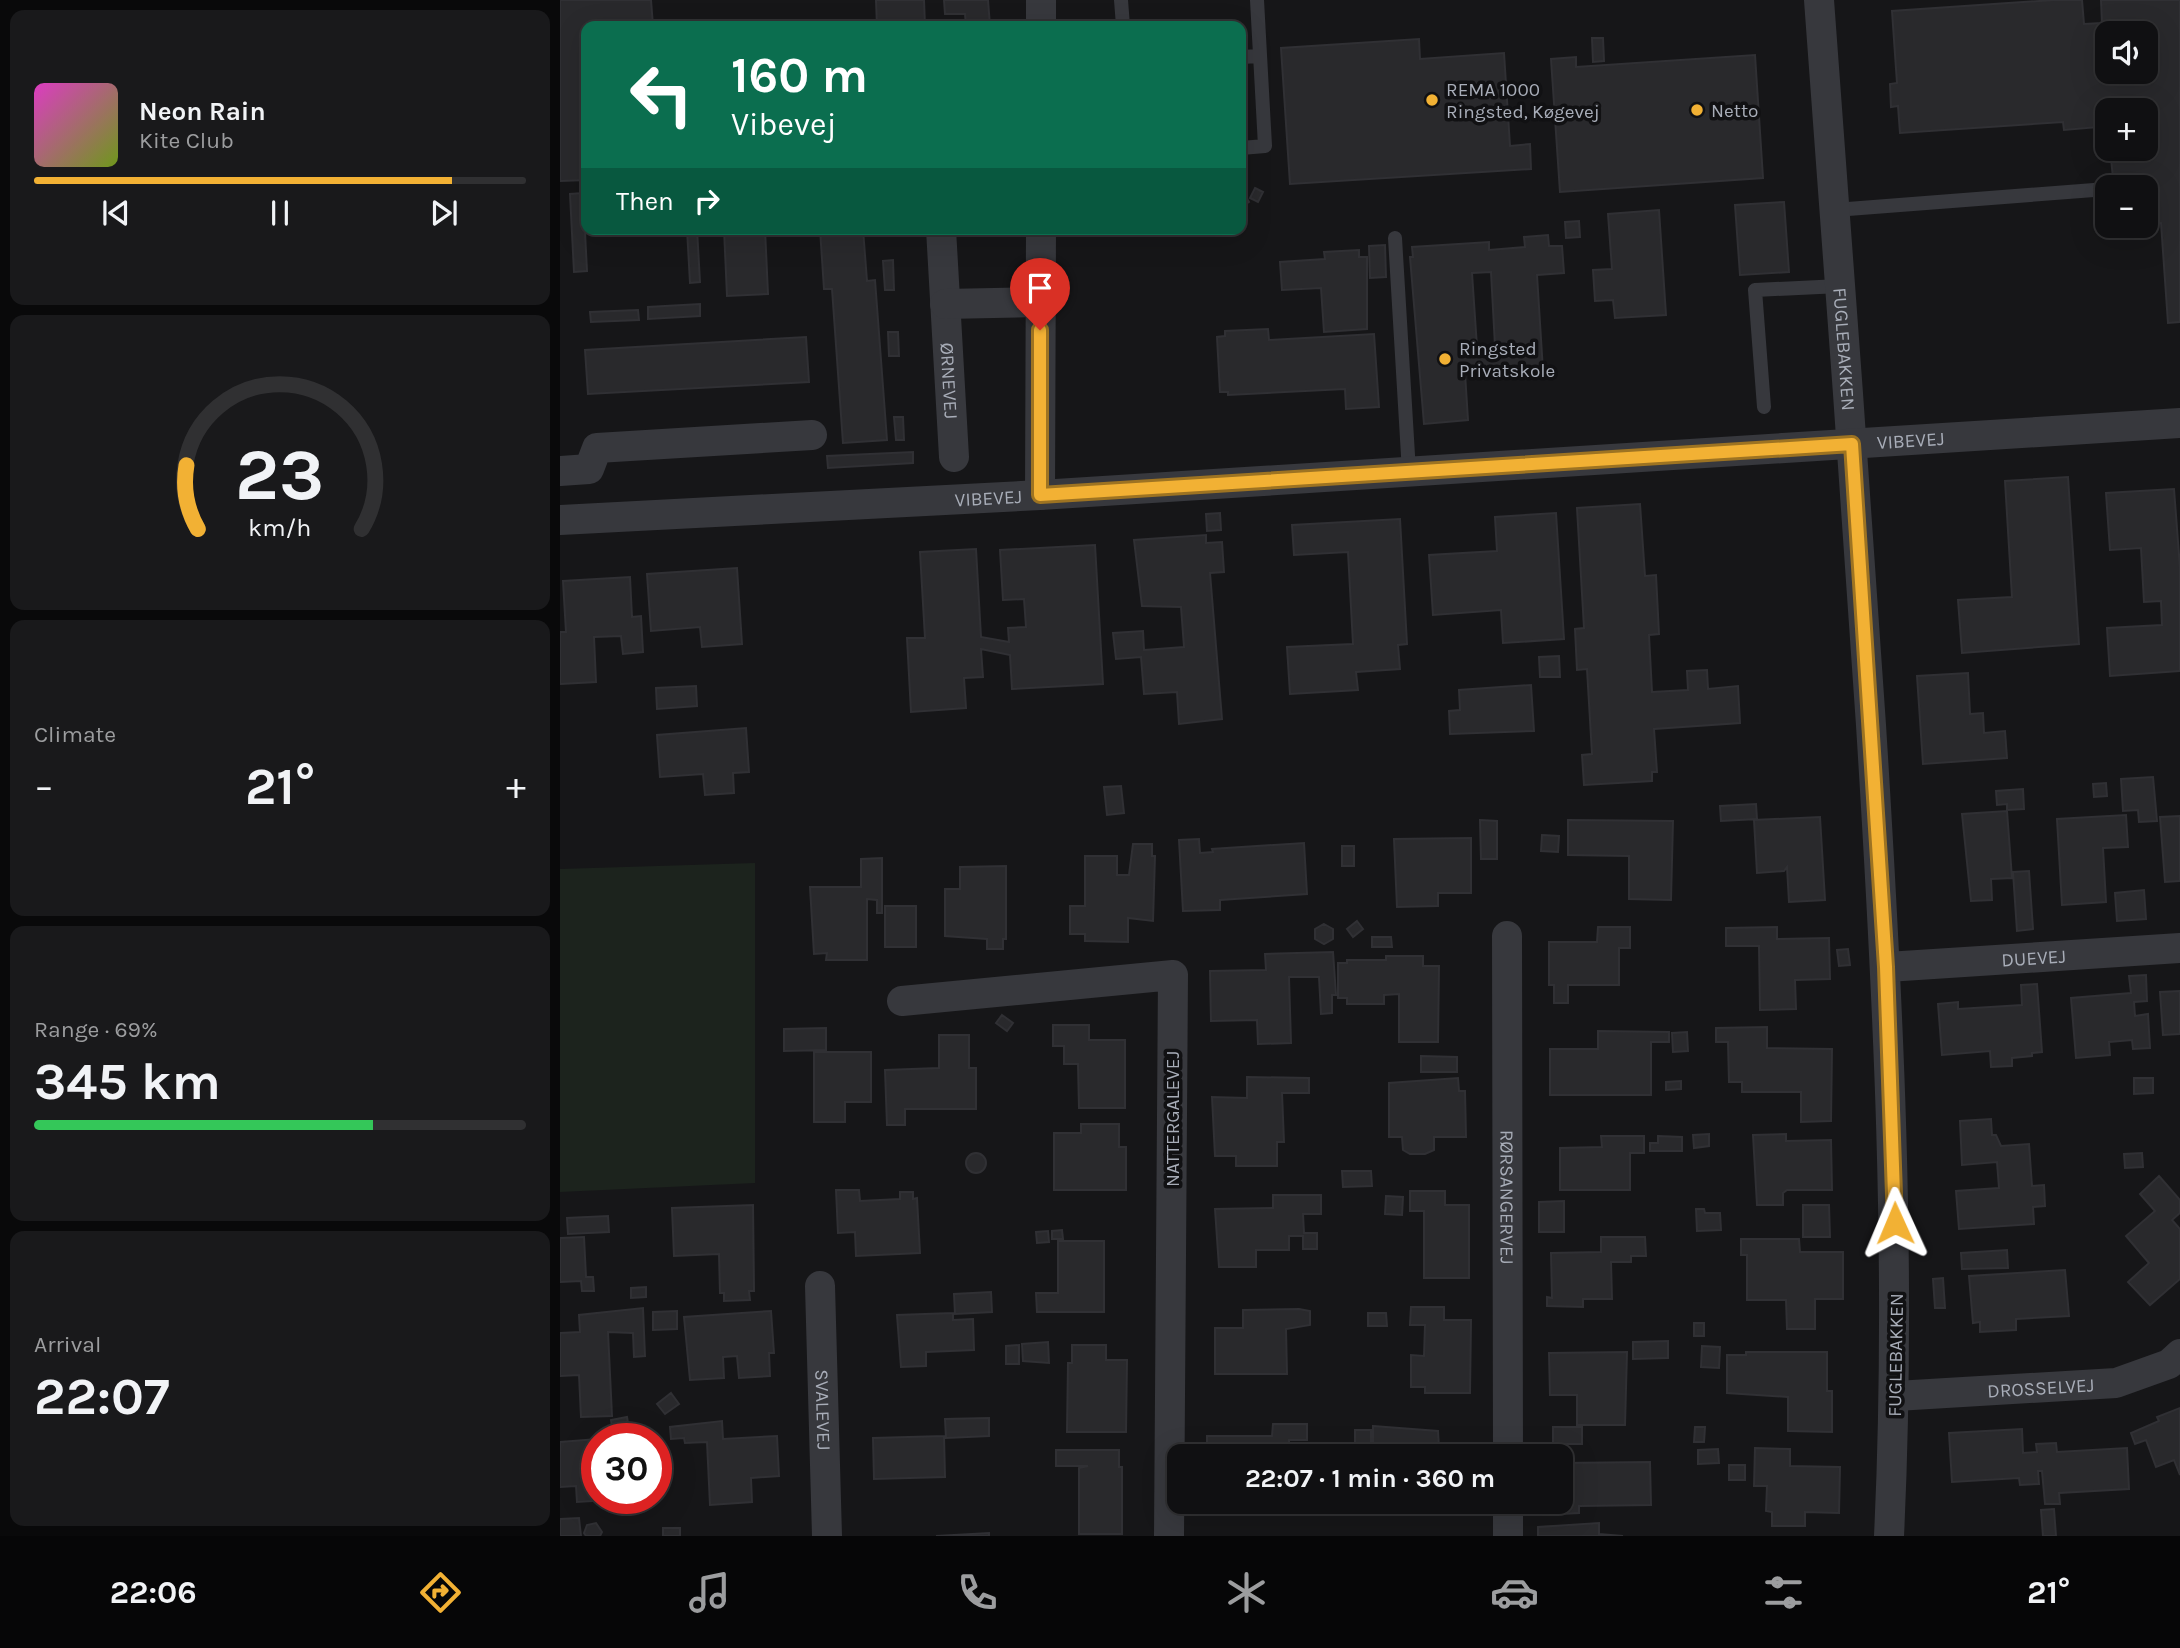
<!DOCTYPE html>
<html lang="en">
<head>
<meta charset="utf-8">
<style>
	body { margin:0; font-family:Karla,sans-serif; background:#19191b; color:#f1f3f6; height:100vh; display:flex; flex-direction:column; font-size:26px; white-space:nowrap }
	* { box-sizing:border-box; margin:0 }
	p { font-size:23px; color:#9c9d9f }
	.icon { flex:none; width:38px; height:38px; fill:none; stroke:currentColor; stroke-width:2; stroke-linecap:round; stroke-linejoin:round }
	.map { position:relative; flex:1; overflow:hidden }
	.details { display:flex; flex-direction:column; gap:10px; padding:10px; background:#09090a; width:560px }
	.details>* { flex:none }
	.banner { position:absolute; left:21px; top:21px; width:665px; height:214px; border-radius:14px; box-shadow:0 7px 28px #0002,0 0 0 2px #303032; background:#0b6e4f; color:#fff; overflow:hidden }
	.buttons { position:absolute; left:1535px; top:21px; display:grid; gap:14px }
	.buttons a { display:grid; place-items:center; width:63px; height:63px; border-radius:14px; background:#101012; box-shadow:0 7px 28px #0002,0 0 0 2px #303032; font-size:35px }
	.speed { position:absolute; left:21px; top:1423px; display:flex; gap:14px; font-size:35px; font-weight:700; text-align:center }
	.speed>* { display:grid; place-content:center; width:91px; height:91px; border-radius:50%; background:#101012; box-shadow:0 7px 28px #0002,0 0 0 2px #303032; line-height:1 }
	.speed .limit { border:10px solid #d22; background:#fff; color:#111 }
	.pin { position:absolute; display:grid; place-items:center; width:60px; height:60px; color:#fff; margin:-72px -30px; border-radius:50% 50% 50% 0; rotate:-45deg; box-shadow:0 0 7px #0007 }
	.pin .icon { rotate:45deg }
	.me { position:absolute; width:77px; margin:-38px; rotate:359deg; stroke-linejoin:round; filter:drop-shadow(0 0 5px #0008) }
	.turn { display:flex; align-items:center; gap:24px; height:147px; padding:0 35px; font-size:32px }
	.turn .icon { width:91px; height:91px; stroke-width:2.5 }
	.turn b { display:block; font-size:49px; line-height:60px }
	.then { display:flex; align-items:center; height:66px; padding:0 35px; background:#0003; gap:14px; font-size:26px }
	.big { font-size:52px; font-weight:700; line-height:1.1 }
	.details .card { flex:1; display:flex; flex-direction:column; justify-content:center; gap:10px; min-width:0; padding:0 24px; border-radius:14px; background:#19191b }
	.details .dial { align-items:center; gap:0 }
	.dial svg { height:182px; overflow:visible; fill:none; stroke:#303032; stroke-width:7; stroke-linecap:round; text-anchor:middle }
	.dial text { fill:#f1f3f6; stroke:none }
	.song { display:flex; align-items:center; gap:21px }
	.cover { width:84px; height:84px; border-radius:10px; background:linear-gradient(135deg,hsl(310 70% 55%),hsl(80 70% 35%)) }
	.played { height:7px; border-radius:4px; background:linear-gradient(90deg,#f2b134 85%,#303032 85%) }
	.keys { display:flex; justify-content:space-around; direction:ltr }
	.heat { display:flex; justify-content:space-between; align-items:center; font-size:38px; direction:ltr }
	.charge { height:10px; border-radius:5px; background:linear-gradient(90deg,#34c759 69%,#303032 0) }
	.trip { position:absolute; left:607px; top:1444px; width:406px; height:70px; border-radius:14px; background:#101012; box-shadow:0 7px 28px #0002,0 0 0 2px #303032; font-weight:700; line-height:70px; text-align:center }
	.tabs { display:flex; height:112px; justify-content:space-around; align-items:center; background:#060607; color:#9c9d9f }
	.tabs .icon { width:49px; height:49px }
	.tabs .on { color:#f2b134 }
	.tabs b { font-size:32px; color:#f1f3f6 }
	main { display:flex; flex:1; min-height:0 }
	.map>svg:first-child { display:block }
	.green { fill:#1c231d }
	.building { fill:#29292c; stroke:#303034; stroke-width:2; fill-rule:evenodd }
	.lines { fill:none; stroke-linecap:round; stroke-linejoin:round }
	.service { stroke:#37383d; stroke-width:14 }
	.minor { stroke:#37383d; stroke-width:30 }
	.route-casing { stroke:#9d7322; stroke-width:18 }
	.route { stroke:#f2b134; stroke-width:12 }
	.poi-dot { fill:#f2b134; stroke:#111113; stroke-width:2.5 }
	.labels { text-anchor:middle; stroke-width:7; stroke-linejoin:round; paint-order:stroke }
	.poi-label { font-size:19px; fill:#a8adb8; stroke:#111113; text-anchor:start }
	.street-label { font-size:19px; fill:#a8adb8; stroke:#111113 }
</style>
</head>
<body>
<main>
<section class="details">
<div class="card">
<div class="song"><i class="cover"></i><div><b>Neon Rain</b><p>Kite Club</p></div></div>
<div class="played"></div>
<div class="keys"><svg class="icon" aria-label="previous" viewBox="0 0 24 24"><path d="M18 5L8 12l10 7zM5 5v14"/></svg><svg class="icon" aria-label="pause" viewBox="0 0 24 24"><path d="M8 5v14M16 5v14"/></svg><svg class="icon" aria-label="next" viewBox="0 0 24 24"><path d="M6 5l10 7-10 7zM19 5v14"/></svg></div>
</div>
<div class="card dial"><svg viewBox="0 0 100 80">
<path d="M14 69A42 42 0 1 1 86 69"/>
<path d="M14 69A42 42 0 0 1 9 41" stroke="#f2b134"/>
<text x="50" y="56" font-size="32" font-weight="700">23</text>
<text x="50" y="72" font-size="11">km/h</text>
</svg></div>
<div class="card"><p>Climate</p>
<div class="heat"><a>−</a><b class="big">21°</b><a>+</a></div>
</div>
<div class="card"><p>Range · 69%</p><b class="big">345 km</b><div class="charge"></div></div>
<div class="card"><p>Arrival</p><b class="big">22:07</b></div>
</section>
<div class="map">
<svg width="1620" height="1536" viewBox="0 0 1620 1536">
	<rect width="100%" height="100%" fill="#161618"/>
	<path class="green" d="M195,863v320l-195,9v-323z"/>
	<path class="building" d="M0,0h91l2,26h-67v154l-26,1z
		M316,0h48l1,26h-48z
		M384,0h44l2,26h-24l-1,-12h-20z
		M1494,0h28l2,24 18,-1 -1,-23h79v322l-12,1 -7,-100 -15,1v-37h-32l-4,-38h36v-39h-39v36h-8l-1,-19 -34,3 -1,-8 -163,11 -2,-27 -7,1 -1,-23 7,-1 -5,-72zM1547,33h39v39h-39z
		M404,23v3h-29v-2z
		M1032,38h11l1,23 -11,1z
		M859,39l1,20 84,-6 6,93 20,-2 1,25 -241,15 -9,-136z
		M1195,55l8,123 -203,14 -9,-133 25,-2v10z
		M695,188l8,4 -5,10 -8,-4z
		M681,189l8,13 -8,5z
		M23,193l4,78 -13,1 -4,-78z
		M1224,202l5,70 -49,3 -5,-70z
		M1099,210l7,105 -51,3 -2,-18 -18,1 -2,-31 19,-1 -4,-55z
		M1019,221l1,16 -14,1 -1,-16z
		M127,229h10l3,53 -10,1z
		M164,229h41l3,65 -41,2z
		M260,229h43l4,52 8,-1 12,160 -44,3 -11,-154h-8z
		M988,235l1,11h13l2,27 -27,2 6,96 -78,2 3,47 -44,4 -14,-167h3l-1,-10 77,-5v8l36,-3 -1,-10zM931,272l4,74 -18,1 -5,-74z
		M825,245l1,32 -16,1 -1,-32z
		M799,250v7h8v72l-43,3 -3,-44 -39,2 -2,-28 45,-3 -1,-7z
		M333,260l1,30h-9l-2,-29z
		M140,304v12l-52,3v-12z
		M78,310l1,10 -48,2 -1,-10z
		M708,329l1,11 105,-6 5,73 -33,2 -1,-20 -117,6v-3h-8l-3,-55 8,-1v-5z
		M328,332h10l1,24h-10z
		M246,337l3,45 -221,12 -3,-44z
		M334,417h9l1,23h-8z
		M353,452v11l-85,5 -1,-12z
		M1508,477l11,167 -117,9 -4,-53 54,-3 -7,-116z
		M1614,489l6,79v103l-70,5 -3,-48 55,-3 -1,-24 -17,1 -3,-54 -31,2 -4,-57z
		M1080,504l5,72 11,-1 3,59 -10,1 3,57 36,-2 -1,-19 20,-1 1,19 30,-3 2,37 -86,6 3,43h-5v9l-68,4 -2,-30 10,-1 -5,-85 -10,1 -2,-41 9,-1 -7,-120z
		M660,513l1,17 -14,1 -1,-17z
		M996,513l8,126 -61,4 -2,-33 -68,5 -4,-60 68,-4 -2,-34z
		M840,519l7,125 -9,1 2,24 -44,3 2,18 -68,4 -3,-47 66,-3 -5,-92 -54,3 -2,-30z
		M646,535v8l16,-1 2,30 -14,1 12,146 -43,5 -2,-32 -33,2 -3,-37 -25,2 -3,-26 30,-2 1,19 40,-3 -3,-40 -39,-1 -8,-66z
		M535,545l8,139 -91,5 -2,-34 -29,-6 2,28 -19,1 2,30 -55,4 -4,-74h18l-5,-86 56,-3 5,88 28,5 -1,-14 18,-1 -2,-28 -21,1 -3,-50z
		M177,568l5,76 -40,3 -2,-20 -49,4 -4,-57z
		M70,577l2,40 9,-1 2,36 -20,2 -2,-18 -27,1 2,45 -36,2v-52h6l-3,-51z
		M999,656l1,21h-20l-1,-20z
		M1408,673l2,41 13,-1 1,20 21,-2 2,27 -84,6 -6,-88z
		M971,685l3,46 -84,3 -1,-23 11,-1 -1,-20z
		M136,686l1,20 -40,3 -1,-21z
		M186,728l3,44 -16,1 1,20 -29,2 -2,-21 -43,3 -3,-42z
		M1593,777l4,44 -18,1 -1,-12 -15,1 -2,-32z
		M1546,783l1,13 -13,1 -1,-13z
		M561,786l3,27 -17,2 -3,-28z
		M1463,789l1,20 -17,1v-6l-10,1 -1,-14z
		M1196,804l1,15 -36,2 -1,-15z
		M1447,811l5,67 -21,1 1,21 -21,1 -9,-87z
		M1566,815l2,32 -25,1 3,54 -44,3 -5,-86z
		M1620,816v65l-15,1 -5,-65z
		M1260,817l5,83 -36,2 -2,-35 -3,4 -27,2 -3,-53z
		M920,820l17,1v38h-16z
		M1008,820l105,1 -2,79 -42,-1v-43l-61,-1z
		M982,835l17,1 -1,16 -17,-1z
		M911,838v55h-33v13l-41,1 -3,-68z
		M639,839l1,14 13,-1 -1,-3 92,-6 3,51 -87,6v10l-37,1 -4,-71z
		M573,844h19v12h3l-2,65 -25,-3v24l-43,-1v-7h-15v-28h15v-50h32v19h12z
		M782,846h12v20h-12z
		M322,858v55h-5v-13l-10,-1v61h-41l1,-7 -13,1 -4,-67h51v-28z
		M446,866v73h-3v10h-16v-10l-42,-3v-47h15v-22z
		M1469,871l4,58 -16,2 -4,-59z
		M1584,890l2,29 -29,2 -2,-28z
		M325,906h31v41h-31z
		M797,921l6,8 -10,8 -6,-8z
		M764,924l9,5v10l-9,5 -9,-5v-10z
		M1038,927h32v21h-11v37h-51v18h-14v-18h-5v-43h48z
		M1217,927v12l52,-1 1,41 -35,1 1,29 -36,1 -1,-64h-33v-18z
		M812,937h19l1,10h-20z
		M1288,949l2,16 -11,1 -2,-16z
		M773,952l3,43h-4v18l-11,1 -2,-37h-30l2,66 -33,1 -1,-24 -46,1 -1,-50 56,-1 -1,-16z
		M826,956h37v10h16l-1,76h-39v-48l-15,1v9h-37v-6h-9v-35h9v-3h39z
		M1586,975l1,26 -13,1 1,14 13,-2 2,34 -17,1 -1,-9 -23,2 1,13 -34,3 -5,-60 60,-5 -2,-17z
		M1477,984l5,68 -10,1v3l-20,2v8l-21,1 -1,-16 -48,4 -4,-51 20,-2v7l64,-4 -1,-20z
		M1620,991v43l-17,1 -3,-43z
		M442,1015l11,8 -6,8 -11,-8z
		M493,1025h36v15h36v68h-46l-1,-44h-14v-18h-11z
		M1207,1027v21l65,1 -1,72 -30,1v-30h-59v-10h-13l-1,-40h-12v-14z
		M266,1028v22l-42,1v-22z
		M1038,1031l71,1v10h-18v53h-101v-46h48z
		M1127,1032l1,19 -15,1 -1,-19z
		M379,1035h30v33h7v41h-71v16h-18l-2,-55 54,-2z
		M254,1052h57v50h-26v20h-31z
		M861,1056l36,1v15h-36z
		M687,1077l62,1v15h-27l2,49h-7v24h-41v-10h-21l-3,-59 35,1z
		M898,1078l1,13h6l1,46h-32v13l-9,4h-15l-7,-4 -1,-13h-13v-54z
		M1574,1078h19v15l-19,1z
		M1121,1081v8l-15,1v-8z
		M1431,1119l1,16h4l5,11 28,-2 3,42 12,-1 1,21 -12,1 1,17 -75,5 -3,-38 43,-3 -2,-26 -35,3 -2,-44z
		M521,1124h38v23h7v43h-72v-57h27z
		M1149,1134v12l-15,2 -1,-13z
		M1226,1134v7l45,-1 1,50h-45l-4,3v12h-26l-4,-70z
		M1041,1136h43v17h-14v37h-70v-42l42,-1z
		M1098,1136l24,1v14h-32v-8h8z
		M1582,1153l1,14 -18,1 -1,-14z
		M406 1163a10 10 0 1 1 20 0a10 10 0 1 1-20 0Z
		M782,1171h29l1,15 -29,1z
		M1599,1176l21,24v13l-8,7 8,9v50l-30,26 -22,-23 21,-19 -23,-27 29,-25 -15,-17z
		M276,1190h23l1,11 40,-2v-7h13v7l4,-1 3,55 -64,3 -1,-24 -17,1z
		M850,1191h35v14h24v73h-45v-67h-14z
		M713,1195h48v19h-18l1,19h13v16h-14v-13h-14v14h-33v17h-37l-4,-58 58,-1z
		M826,1196l17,1 -1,18 -17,-1z
		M1004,1201v31h-25v-30z
		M193,1205l1,86h-5l1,9 -26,1v-8h-4l-1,-39 -45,2 -2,-48z
		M1243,1205h26l1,32h-27z
		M1136,1209h8l1,4h15l1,17 -24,1z
		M48,1216l1,16 -41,2 -1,-16z
		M502,1230l1,9h-11v-8z
		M488,1231l1,11 -12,1 -1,-11z
		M24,1237l2,40h7l1,14h-12l-1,-10 -21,1v-44z
		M1041,1237h44l1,19h-15v6h-20l1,37h-29v8l-36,-1v-9l5,1 -1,-45 50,-1z
		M1181,1239h58l1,13h43v47h-28v30h-28l-1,-29h-39v-45h-6z
		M498,1241h46v71h-67l-1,-19h22z
		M1447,1250l1,18 -46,1 -1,-16z
		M1505,1270l4,46 -53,3v11l-36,2v-10l-7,1 -4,-47z
		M1383,1278l2,30h-10l-2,-29z
		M86,1287v10l-15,1v-10z
		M431,1292l1,20 -37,2 -1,-20z
		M851,1307h33v13h27l-1,73h-45v-6h-14v-32l13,1 1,-31h-15z
		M83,1308l2,48 -11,1 -1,-24 -25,-1 4,84 -31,1 -2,-42 -19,1v-43l20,-1 -1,-17z
		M739,1309l11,2v14l-24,4 1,45h-72v-46h28v-18z
		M117,1311v18l-24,1v-18z
		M211,1311l3,42h-5l1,23 -31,2 -2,-22 -14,1 1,21 -34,2 -6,-63z
		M393,1313v7l20,-1 1,31 -48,2v14l-25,1 -4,-52z
		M808,1313h18l1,13h-19z
		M1134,1323h10v13h-10z
		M1108,1341v17l-35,1v-17z
		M488,1342l1,21 -26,-2 -1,-17z
		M459,1345v19h-13v-18z
		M512,1345h34v15h21l-1,72h-59l1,-69h4z
		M1142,1346l18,1 -1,21 -18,-1z
		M1067,1352l-2,73h-48v-30h-27l-1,-42z
		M1186,1352h81v39h5v41l-44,-1v-34l-61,-4v-38h19z
		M111,1393l8,11 -14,10 -8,-10z
		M1620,1408v67l-6,-15 -18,7 -10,-27 -11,4 -4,-11 28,-12 -2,-4z
		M67,1417l1,6 -16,3 -1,-6z
		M429,1418v18l-43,2 -1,-19z
		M162,1421l1,18 54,-3 2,40 -28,2 1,24 -42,3 -3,-63 -22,1 -1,-5 -13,1 -1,-12z
		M713,1424h34v16h-18v16h-82v-20h65z
		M813,1426l65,5 1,17h26v8h-92z
		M993,1427h29v17h-29z
		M1135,1427h10l-1,15h-10z
		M1462,1429l1,24 14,-1 -1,-8 20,-1 1,9 70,-4 2,41 -70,4 1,11h-15l-3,-33h-4l1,13 -19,1 -1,-7 -67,4 -3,-49z
		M795,1430h16v13h-16z
		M88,1433v5h-24v-3z
		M384,1436l1,41 -71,2 -1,-41z
		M37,1439v59l12,2 -32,2 -1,-16 -16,1v-45z
		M1195,1448l35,1v17l50,1 -1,46 -34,-1v14h-33v-14l-6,-1 1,-25h-13z
		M1158,1449l1,14 -21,1v-14z
		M496,1450h63v17h3v67h-43v-66l9,-2h-32z
		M1090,1462l1,43 -72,1v7l-18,1v-51z
		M1169,1465h16v15h-16z
		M1494,1509l2,27h-13l-2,-26z
		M19,1518l2,18h-21v-17z
		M36,1523l6,9 -2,4h-14l-2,-3 3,-8z
		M1039,1523v11l24,2h-85v-9z
		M103,1528h17v8h-17z
		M429,1533v3h-53z"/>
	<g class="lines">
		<path class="service" d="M561,0l2,26
			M681,57l19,-1
			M681,148l24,-2 -8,-146
			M1275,210l259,-20
			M835,238l14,234
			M1204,407l-9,-117 85,-4"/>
		<g class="minor">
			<path d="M481,0v26"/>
			<path id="s1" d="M1259,0c18,242 36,483 52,725 17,271 31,540 18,811"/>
			<path id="s2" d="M381,229l13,228"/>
			<path d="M385,304l95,-2"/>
			<path d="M0,471l29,-2 8,-21 215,-13"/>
			<path d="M480,495l1,-266"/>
			<path id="s3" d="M0,520l480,-25 1140,-72"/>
			<path id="s4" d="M947,936l1,520"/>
			<path id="s5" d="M1327,967l293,-19"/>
			<path d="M342,1001l271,-26 -4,561"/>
			<path id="s6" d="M260,1286l7,250"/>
			<path id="s7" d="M1336,1396l220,-13 53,-19 11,-10"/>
			<path d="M948,1502v34"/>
		</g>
	</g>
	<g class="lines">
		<g class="route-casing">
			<path id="route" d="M480,330v165l812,-51 34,523 9,256"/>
		</g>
		<use href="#route" class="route"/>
	</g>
	<g class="poi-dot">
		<circle cx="872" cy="100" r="7"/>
		<circle cx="1137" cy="110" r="7"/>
		<circle cx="885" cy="359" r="7"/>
	</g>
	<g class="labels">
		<g class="poi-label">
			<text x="886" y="96">REMA 1000<tspan x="886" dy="22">Ringsted, Køgevej</tspan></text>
			<text x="1151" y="117">Netto</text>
			<text x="899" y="355">Ringsted<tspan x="899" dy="22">Privatskole</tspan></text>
		</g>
		<g class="street-label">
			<text dy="7" stroke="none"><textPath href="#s1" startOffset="350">FUGLEBAKKEN</textPath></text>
			<text dy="7" stroke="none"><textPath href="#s2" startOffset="152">ØRNEVEJ</textPath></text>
			<text dy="7" stroke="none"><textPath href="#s3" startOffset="1353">VIBEVEJ</textPath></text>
			<text dy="7" stroke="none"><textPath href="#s3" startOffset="429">VIBEVEJ</textPath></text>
			<text dy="7" stroke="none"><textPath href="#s5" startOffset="147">DUEVEJ</textPath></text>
			<text transform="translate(612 1119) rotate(-90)" y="7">NATTERGALEVEJ</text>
			<text dy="7" stroke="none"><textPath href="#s4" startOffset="261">RØRSANGERVEJ</textPath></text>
			<text transform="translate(1335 1355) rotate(-89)" y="7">FUGLEBAKKEN</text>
			<text dy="7" stroke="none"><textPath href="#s7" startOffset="145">DROSSELVEJ</textPath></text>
			<text dy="7" stroke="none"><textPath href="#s6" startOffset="124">SVALEVEJ</textPath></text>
		</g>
	</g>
</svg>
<div class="buttons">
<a><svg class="icon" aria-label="sound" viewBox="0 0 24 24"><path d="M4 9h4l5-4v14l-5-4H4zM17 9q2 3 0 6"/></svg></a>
<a>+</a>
<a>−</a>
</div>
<div class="speed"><div class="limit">30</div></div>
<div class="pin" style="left:480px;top:330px;background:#d93025"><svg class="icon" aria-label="arrive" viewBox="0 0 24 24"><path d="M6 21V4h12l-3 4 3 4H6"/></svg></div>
<svg class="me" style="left:1335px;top:1223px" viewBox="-20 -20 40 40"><path d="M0-17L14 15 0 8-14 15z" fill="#f2b134" stroke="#fff" stroke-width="4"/></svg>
<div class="trip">22:07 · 1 min · 360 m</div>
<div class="banner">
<div class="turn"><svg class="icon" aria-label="left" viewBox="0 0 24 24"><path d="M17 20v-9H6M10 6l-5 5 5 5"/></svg><div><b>160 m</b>Vibevej</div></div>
<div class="then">Then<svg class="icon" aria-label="right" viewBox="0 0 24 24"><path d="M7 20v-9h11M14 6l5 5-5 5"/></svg></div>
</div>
</div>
</main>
<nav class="tabs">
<b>22:06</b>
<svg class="icon on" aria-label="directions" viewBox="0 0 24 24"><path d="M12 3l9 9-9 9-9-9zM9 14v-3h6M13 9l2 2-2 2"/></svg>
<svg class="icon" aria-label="music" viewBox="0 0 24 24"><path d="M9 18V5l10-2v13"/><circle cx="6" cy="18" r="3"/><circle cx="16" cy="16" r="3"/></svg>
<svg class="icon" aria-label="phone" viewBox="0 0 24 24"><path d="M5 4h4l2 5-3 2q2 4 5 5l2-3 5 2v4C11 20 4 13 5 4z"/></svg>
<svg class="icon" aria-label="climate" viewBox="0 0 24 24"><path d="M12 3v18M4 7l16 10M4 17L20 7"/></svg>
<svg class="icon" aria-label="car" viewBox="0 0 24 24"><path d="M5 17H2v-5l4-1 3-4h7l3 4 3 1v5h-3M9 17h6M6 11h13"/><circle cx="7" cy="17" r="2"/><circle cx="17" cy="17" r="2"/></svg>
<svg class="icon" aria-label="filters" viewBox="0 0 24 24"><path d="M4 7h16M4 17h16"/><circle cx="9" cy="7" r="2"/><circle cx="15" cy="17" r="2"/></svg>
<b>21°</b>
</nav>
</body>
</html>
